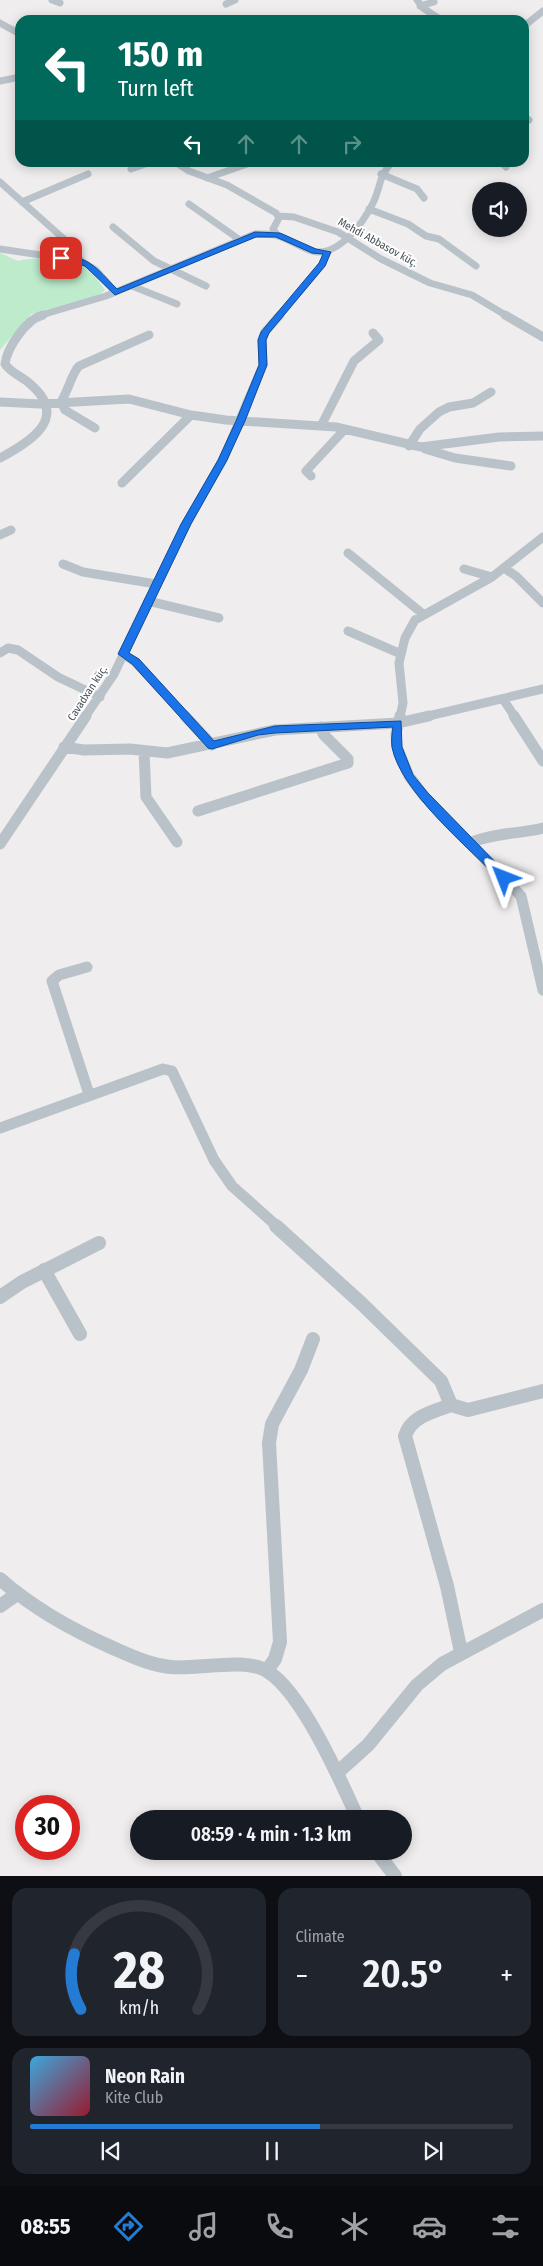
<!DOCTYPE html>
<html lang="en">
<head>
<meta charset="utf-8">
<style>
	body { margin:0; font-family:"Fira Sans Condensed",sans-serif; background:#20242c; color:#f1f3f6; height:100vh; display:flex; flex-direction:column; font-size:19px; white-space:nowrap }
	* { box-sizing:border-box; margin:0 }
	p { font-size:16px; color:#9ea1a6 }
	.icon { flex:none; width:28px; height:28px; fill:none; stroke:currentColor; stroke-width:2; stroke-linecap:round; stroke-linejoin:round }
	.map { position:relative; height:1876px; overflow:hidden }
	.details { display:flex; flex-direction:column; gap:12px; padding:12px; background:#0d0f14; flex:1 }
	.details>* { flex:none }
	.banner { position:absolute; left:15px; top:15px; width:514px; height:152px; border-radius:15px; box-shadow:0 2px 12px #0003; background:#00695c; color:#fff; overflow:hidden }
	.tools { position:absolute; left:472px; top:182px; display:grid; gap:10px }
	.tools a { display:grid; place-items:center; width:55px; height:55px; border-radius:50%; background:#171b24; box-shadow:0 2px 12px #0003; font-size:25px }
	.speed { position:absolute; left:15px; top:1795px; display:flex; gap:10px; font-size:25px; font-weight:700; text-align:center }
	.speed>* { display:grid; place-content:center; width:65px; height:65px; border-radius:50%; background:#171b24; box-shadow:0 2px 12px #0003; line-height:1 }
	.speed .limit { border:8px solid #d22; background:#fff; color:#111 }
	.pin { position:absolute; display:grid; place-items:center; width:42px; height:42px; color:#fff; margin:-21px; border-radius:10px; box-shadow:0 2px 8px #0006 }
	.me { position:absolute; width:55px; margin:-28px; rotate:315deg; stroke-linejoin:round; filter:drop-shadow(0 0 4px #0008) }
	.turn { display:flex; align-items:center; gap:18px; height:105px; padding:0 20px; font-size:22px }
	.turn .icon { width:65px; height:65px; stroke-width:2.5 }
	.turn b { display:block; font-size:35px; line-height:42px }
	.lanes { display:flex; align-items:center; height:48px; padding:0 20px; background:#0003; justify-content:center; gap:25px; direction:ltr }
	.lanes .off { opacity:.35 }
	.big { font-size:38px; font-weight:600; line-height:1.1 }
	.details .tile { flex:1; display:flex; flex-direction:column; justify-content:center; gap:8px; min-width:0; padding:0 18px; border-radius:15px; background:#20242c }
	.details .dial { align-items:center; gap:0 }
	.dial svg { height:130px; overflow:visible; fill:none; stroke:#363941; stroke-width:7; stroke-linecap:round; text-anchor:middle }
	.dial text { fill:#f1f3f6; stroke:none }
	.song { display:flex; align-items:center; gap:15px }
	.cover { width:60px; height:60px; border-radius:8px; background:linear-gradient(135deg,hsl(200 70% 55%),hsl(350 70% 35%)) }
	.played { height:5px; border-radius:2px; background:linear-gradient(90deg,#247bd3 60%,#363941 60%) }
	.keys { display:flex; justify-content:space-around; direction:ltr }
	.heat { display:flex; justify-content:space-between; align-items:center; font-size:28px; direction:ltr }
	.details .tiles { flex:1; display:grid; gap:12px; grid-template-columns:1fr 1fr }
	.tile:last-child { grid-column:span 2 }
	.trip { position:absolute; left:130px; top:1810px; width:282px; height:50px; border-radius:25px; background:#171b24; box-shadow:0 2px 12px #0003; font-weight:600; line-height:50px; text-align:center }
	.tabs { display:flex; height:80px; justify-content:space-around; align-items:center; background:#090b0e; color:#9ea1a6 }
	.tabs .icon { width:35px; height:35px }
	.tabs .selected { color:#247bd3 }
	.tabs b { font-size:22px; color:#f1f3f6 }
	.map>svg:first-child { display:block }
	.green { fill:#bdebcc }
	.lines { fill:none; stroke-linecap:round; stroke-linejoin:round }
	.street-far3 { stroke:#b9c2c9; stroke-width:7 }
	.street-far2 { stroke:#b9c2c9; stroke-width:9 }
	.street-far1 { stroke:#b9c2c9; stroke-width:11 }
	.street { stroke:#b9c2c9; stroke-width:14 }
	.route { fill:#1a73e8; stroke:#114b97 }
	.labels { text-anchor:middle; stroke-width:4; stroke-linejoin:round; paint-order:stroke }
	.far-street-label { font-size:11px; fill:#465159; stroke:#fff }
</style>
</head>
<body>
<div class="map">
<svg width="543" height="1876" viewBox="0 0 543 1876">
	<rect width="100%" height="100%" fill="#efeded"/>
	<path class="green" d="M0,253l18,8c15,-5 57,-3 69,8 7,6 13,14 18,21l-6,5 -68,19 -31,36z"/>
	<g class="lines">
		<path class="street-far3" d="M52,0l8,3
			M417,0l6,8 18,12
			M226,4l9,-4
			M420,6l14,-4
			M0,23l20,11
			M524,26l19,-15
			M0,81l20,-4
			M524,116l5,4
			M175,162l14,9 38,14 49,28 3,5 -6,11 4,6
			M501,162l5,5
			M131,169l20,-7
			M381,174l36,15 7,9
			M207,178l46,-16
			M0,182l73,65 7,13
			M22,202l66,-28
			M189,204l51,36
			M369,209l39,15 18,12 13,3 37,27
			M279,216l15,1 44,15 43,27 49,24 42,12 35,21
			M113,227l41,34 52,25
			M0,249l81,12 15,9 19,22
			M132,286l45,18
			M38,316l68,-20 149,-62c7,0 16,-1 23,2 13,3 26,15 39,16 24,1 46,-29 56,-49 8,-16 5,-26 19,-41
			M279,316l44,-52 4,-11"/>
		<path class="street-far2" d="M505,315l38,22
			M0,402l40,2 89,-5 62,16 35,5 110,7 85,20 78,-10 44,-1
			M321,426l33,-65 25,-21 -6,-7
			M95,428l-30,-18 -4,-8c7,-11 11,-29 18,-36l70,-31
			M409,446l11,-17 19,-17 10,-5 24,-4 18,-11
			M425,449l30,9 56,8
			M0,458c32,-17 70,-41 29,-75 -8,-7 -18,-10 -24,-19 2,-16 21,-45 38,-49
			M311,476l-5,-5 39,-42
			M122,483l69,-68
			M0,535l11,-5
			M348,553l75,61
			M63,564l20,8 73,12
			M504,568l12,8 27,27
			M464,569l28,8
			M148,601l71,17
			M348,631l53,23
			M0,653l8,-5 10,2 40,27 42,20
			M123,654l12,8 51,55
			M503,699l12,18
			M85,717l29,-43 72,-150 37,-64 40,-95 -1,-25 3,-8 15,-17
			M400,717l3,-14 -4,-40 6,-25 10,-18 77,-43 51,-40
			M424,717l119,-28"/>
		<path class="street-far1" d="M185,716l27,29
			M400,716l-4,18 1,13 12,29 15,20 97,100 22,94
			M514,716l29,45
			M64,747l20,3 46,-1 37,4 108,-23 123,-7 31,-7
			M144,751l2,46 31,45
			M198,811l150,-48v-4l-25,-25 -2,-7
			M469,843c24,-10 49,-9 74,-15
			M0,844l86,-128
			M87,967l-28,8 -7,6 37,113
			M0,1128l163,-59 9,2 42,89 18,26 46,41"/>
		<path class="street" d="M276,1226l85,77 80,78 10,24c-18,7 -40,11 -46,31l42,150 14,66
			M44,1270l36,64
			M0,1297l22,-15 77,-39
			M451,1405l17,5 75,-19
			M0,1579c34,30 72,51 113,69 18,8 37,17 57,19 28,3 74,-10 97,4 35,21 74,110 91,148
			M0,1606l17,-12
			M268,1669l7,-10 5,-17 -11,-199 3,-19 29,-54 12,-31
			M338,1772l30,-27 49,-60 25,-21 101,-54
			M376,1851l19,25"/>
	</g>
	<path class="route" d="M255,232l25,1 36,16 15,3 -6,14 -56,67 -3,7 1,25 -22,56 -18,39 -36,64 -62,129 10,6 75,82 61,-15 126,-5 1,26 11,28 15,18 80,82v5h-8c-31,-32 -100,-89 -108,-133 -1,-6 0,-14 1,-20l-118,6 -17,2 -46,14 -4,-1 -76,-84 -14,-10 63,-130 37,-64 18,-39 23,-56 -1,-25 3,-8 58,-69 4,-9 -11,-1 -36,-16h-20l-141,58 -30,-29 -28,-8c4,-3 6,-2 11,-2 23,2 33,17 49,33z"/>
	<g class="labels">
		<g class="far-street-label">
			<text transform="translate(378 242) rotate(29)" y="4">Mehdi Abbasov küç.</text>
			<text transform="translate(87 693) rotate(-57)" y="4">Cavadxan küç.</text>
		</g>
	</g>
</svg>
<div class="tools">
<a><svg class="icon" aria-label="sound" viewBox="0 0 24 24"><path d="M4 9h4l5-4v14l-5-4H4zM17 9q2 3 0 6"/></svg></a>
</div>
<div class="speed"><div class="limit">30</div></div>
<div class="pin" style="left:61px;top:258px;background:#d93025"><svg class="icon" aria-label="arrive" viewBox="0 0 24 24"><path d="M6 21V4h12l-3 4 3 4H6"/></svg></div>
<svg class="me" style="left:504px;top:878px" viewBox="-20 -20 40 40"><path d="M0-17L14 15 0 8-14 15z" fill="#1a73e8" stroke="#fff" stroke-width="4"/></svg>
<div class="trip">08:59 · 4 min · 1.3 km</div>
<div class="banner">
<div class="turn"><svg class="icon" aria-label="left" viewBox="0 0 24 24"><path d="M17 20v-9H6M10 6l-5 5 5 5"/></svg><div><b>150 m</b>Turn left</div></div>
<div class="lanes"><svg class="icon" aria-label="left" viewBox="0 0 24 24"><path d="M17 20v-9H6M10 6l-5 5 5 5"/></svg><svg class="icon off" aria-label="ahead" viewBox="0 0 24 24"><path d="M12 20V5M6 11l6-6 6 6"/></svg><svg class="icon off" aria-label="ahead" viewBox="0 0 24 24"><path d="M12 20V5M6 11l6-6 6 6"/></svg><svg class="icon off" aria-label="right" viewBox="0 0 24 24"><path d="M7 20v-9h11M14 6l5 5-5 5"/></svg></div>
</div>
</div>
<section class="details">
<div class="tiles">
<div class="tile dial"><svg viewBox="0 0 100 80">
<path d="M14 69A42 42 0 1 1 86 69"/>
<path d="M14 69A42 42 0 0 1 10 35" stroke="#247bd3"/>
<text x="50" y="56" font-size="32" font-weight="700">28</text>
<text x="50" y="72" font-size="11">km/h</text>
</svg></div>
<div class="tile"><p>Climate</p>
<div class="heat"><a>−</a><b class="big">20.5°</b><a>+</a></div>
</div>
<div class="tile">
<div class="song"><i class="cover"></i><div><b>Neon Rain</b><p>Kite Club</p></div></div>
<div class="played"></div>
<div class="keys"><svg class="icon" aria-label="previous" viewBox="0 0 24 24"><path d="M18 5L8 12l10 7zM5 5v14"/></svg><svg class="icon" aria-label="pause" viewBox="0 0 24 24"><path d="M8 5v14M16 5v14"/></svg><svg class="icon" aria-label="next" viewBox="0 0 24 24"><path d="M6 5l10 7-10 7zM19 5v14"/></svg></div>
</div>
</div>
</section>
<nav class="tabs">
<b>08:55</b>
<svg class="icon selected" aria-label="directions" viewBox="0 0 24 24"><path d="M12 3l9 9-9 9-9-9zM9 14v-3h6M13 9l2 2-2 2"/></svg>
<svg class="icon" aria-label="music" viewBox="0 0 24 24"><path d="M9 18V5l10-2v13"/><circle cx="6" cy="18" r="3"/><circle cx="16" cy="16" r="3"/></svg>
<svg class="icon" aria-label="phone" viewBox="0 0 24 24"><path d="M5 4h4l2 5-3 2q2 4 5 5l2-3 5 2v4C11 20 4 13 5 4z"/></svg>
<svg class="icon" aria-label="climate" viewBox="0 0 24 24"><path d="M12 3v18M4 7l16 10M4 17L20 7"/></svg>
<svg class="icon" aria-label="car" viewBox="0 0 24 24"><path d="M5 17H2v-5l4-1 3-4h7l3 4 3 1v5h-3M9 17h6M6 11h13"/><circle cx="7" cy="17" r="2"/><circle cx="17" cy="17" r="2"/></svg>
<svg class="icon" aria-label="filters" viewBox="0 0 24 24"><path d="M4 7h16M4 17h16"/><circle cx="9" cy="7" r="2"/><circle cx="15" cy="17" r="2"/></svg>
</nav>
</body>
</html>
